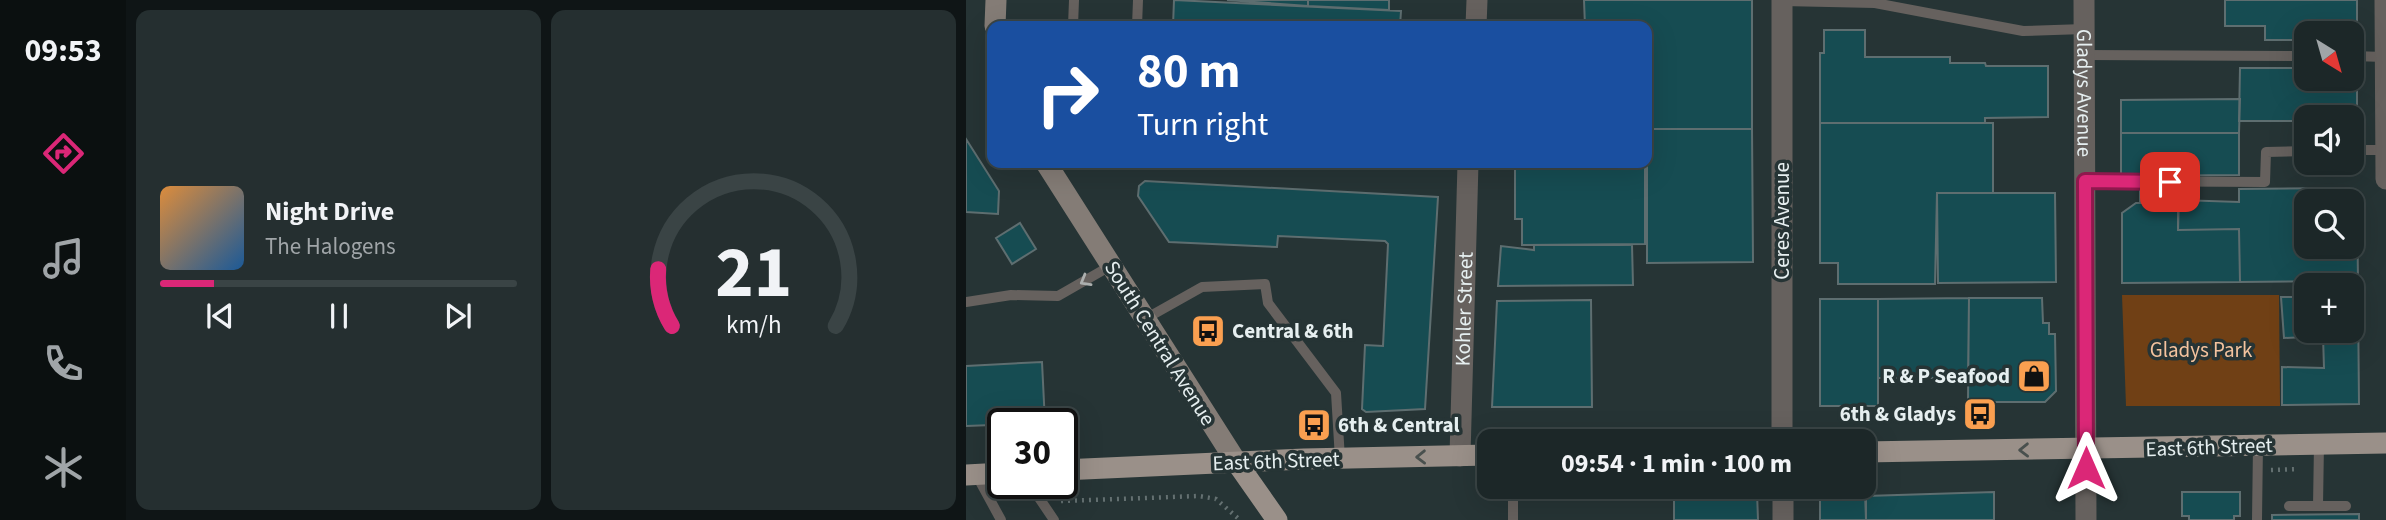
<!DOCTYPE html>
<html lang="en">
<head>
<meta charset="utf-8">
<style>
	body { margin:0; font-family:"Source Sans 3",sans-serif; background:#252f30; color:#f1f3f6; height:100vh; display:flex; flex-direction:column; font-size:26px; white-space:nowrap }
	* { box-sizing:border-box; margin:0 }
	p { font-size:23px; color:#a0a5a8 }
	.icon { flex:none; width:38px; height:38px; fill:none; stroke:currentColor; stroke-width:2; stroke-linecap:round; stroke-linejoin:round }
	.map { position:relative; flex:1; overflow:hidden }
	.drawer { display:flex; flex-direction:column; gap:10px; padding:10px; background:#0f1516; width:840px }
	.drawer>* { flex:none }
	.guide { position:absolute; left:21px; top:21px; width:665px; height:147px; border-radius:14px; box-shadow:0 7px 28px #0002,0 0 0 2px #3a4445; background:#1a4fa0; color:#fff; overflow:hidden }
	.needle { width:46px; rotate:143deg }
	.fabs { position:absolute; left:1328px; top:21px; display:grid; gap:14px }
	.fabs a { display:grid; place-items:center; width:70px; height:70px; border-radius:14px; background:#1c2728; box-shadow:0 7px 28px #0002,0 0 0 2px #3a4445; font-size:35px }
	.speed { position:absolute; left:21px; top:408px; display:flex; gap:14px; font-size:35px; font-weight:700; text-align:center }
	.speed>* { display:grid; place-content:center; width:91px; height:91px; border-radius:50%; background:#1c2728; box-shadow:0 7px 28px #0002,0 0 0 2px #3a4445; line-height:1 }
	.speed .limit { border:4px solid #111; border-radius:10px; background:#fff; color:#111 }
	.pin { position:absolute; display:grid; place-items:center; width:60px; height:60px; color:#fff; margin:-30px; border-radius:14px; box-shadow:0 4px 10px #0006 }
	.me { position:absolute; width:77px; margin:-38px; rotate:0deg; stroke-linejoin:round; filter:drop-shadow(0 0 5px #0008) }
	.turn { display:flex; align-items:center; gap:24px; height:147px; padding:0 35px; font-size:32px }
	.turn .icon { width:91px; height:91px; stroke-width:2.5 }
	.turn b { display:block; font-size:49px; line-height:60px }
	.drawer .tile { flex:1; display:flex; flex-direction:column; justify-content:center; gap:10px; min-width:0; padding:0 24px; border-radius:14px; background:#252f30 }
	.drawer .dial { align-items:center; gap:0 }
	.dial svg { height:182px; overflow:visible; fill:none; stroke:#3a4445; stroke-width:7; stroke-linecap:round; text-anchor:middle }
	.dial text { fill:#f1f3f6; stroke:none }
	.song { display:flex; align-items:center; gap:21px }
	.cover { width:84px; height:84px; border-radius:10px; background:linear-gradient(135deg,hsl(30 70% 55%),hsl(210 70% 35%)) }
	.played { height:7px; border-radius:4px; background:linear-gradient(90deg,#db2777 15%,#3a4445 15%) }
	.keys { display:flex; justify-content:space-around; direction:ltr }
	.drawer .tiles { flex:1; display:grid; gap:10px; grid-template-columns:repeat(2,1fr) }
	.trip { position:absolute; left:511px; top:429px; width:399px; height:70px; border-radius:14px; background:#1c2728; box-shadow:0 7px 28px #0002,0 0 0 2px #3a4445; font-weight:700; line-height:70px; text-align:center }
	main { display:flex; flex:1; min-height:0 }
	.tab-bar { display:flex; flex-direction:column; width:126px; justify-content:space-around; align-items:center; background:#0b1010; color:#a0a5a8 }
	.tab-bar .icon { width:49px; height:49px }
	.tab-bar .current { color:#db2777 }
	.tab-bar b { font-size:32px; color:#f1f3f6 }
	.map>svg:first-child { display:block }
	.green { fill:#704015 }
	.building { fill:#164c52; stroke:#5e6e70; stroke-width:2 }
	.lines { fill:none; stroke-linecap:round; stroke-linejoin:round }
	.path { stroke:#647071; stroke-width:4.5; stroke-dasharray:2 5; stroke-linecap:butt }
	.lane { stroke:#66615e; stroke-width:10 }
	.street { stroke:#66615e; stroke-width:21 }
	.secondary { stroke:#847c76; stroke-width:21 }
	.primary { stroke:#9a9089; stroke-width:21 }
	.oneway { stroke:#acafae }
	.oneway2 { stroke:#49504e }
	.route-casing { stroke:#8e194d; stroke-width:18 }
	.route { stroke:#db2777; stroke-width:12 }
	.labels { text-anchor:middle; stroke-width:7; stroke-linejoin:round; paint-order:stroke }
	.street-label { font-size:21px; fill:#e6eff0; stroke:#263435 }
	.poi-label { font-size:21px; font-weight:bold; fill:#e6eff0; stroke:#263435; text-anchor:start }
	.park-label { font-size:21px; fill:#f4c39e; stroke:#263435 }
</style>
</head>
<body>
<main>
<nav class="tab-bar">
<b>09:53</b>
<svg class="icon current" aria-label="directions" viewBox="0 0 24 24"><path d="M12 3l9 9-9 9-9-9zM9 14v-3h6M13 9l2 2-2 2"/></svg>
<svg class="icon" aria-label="music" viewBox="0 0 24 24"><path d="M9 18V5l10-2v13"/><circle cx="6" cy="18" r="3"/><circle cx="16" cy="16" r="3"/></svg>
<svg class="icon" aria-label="phone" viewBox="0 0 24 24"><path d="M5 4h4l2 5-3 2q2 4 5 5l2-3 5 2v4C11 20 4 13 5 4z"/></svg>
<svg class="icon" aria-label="climate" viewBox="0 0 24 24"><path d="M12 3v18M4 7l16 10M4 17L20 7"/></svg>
</nav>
<section class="drawer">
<div class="tiles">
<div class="tile">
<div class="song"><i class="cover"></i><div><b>Night Drive</b><p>The Halogens</p></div></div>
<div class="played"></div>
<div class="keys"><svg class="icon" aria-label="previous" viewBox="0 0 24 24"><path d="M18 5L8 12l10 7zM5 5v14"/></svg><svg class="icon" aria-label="pause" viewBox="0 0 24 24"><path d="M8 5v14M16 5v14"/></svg><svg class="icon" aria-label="next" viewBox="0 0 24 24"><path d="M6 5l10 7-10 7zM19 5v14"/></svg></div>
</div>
<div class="tile dial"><svg viewBox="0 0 100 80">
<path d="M14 69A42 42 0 1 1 86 69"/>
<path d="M14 69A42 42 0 0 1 8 44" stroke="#db2777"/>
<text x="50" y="56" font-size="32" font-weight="700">21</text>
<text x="50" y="72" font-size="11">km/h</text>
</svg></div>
</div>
</section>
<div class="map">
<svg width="1420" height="520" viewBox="0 0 1420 520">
	<rect width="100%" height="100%" fill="#263435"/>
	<path class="green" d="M1156,295h157l1,111h-154z"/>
	<path class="building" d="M208,0l227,11 -1,15h-227z
		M261,0h81v6z
		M342,0h81v10l-81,-4z
		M618,0h168v129h-105v-103h-62z
		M1259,0h132v26l-23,1 -1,6h-27v7h-41v-14h-40z
		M858,30h41v27h85v6h35l1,3h62v51l-63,1v5h-165v-70h4z
		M1274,68h66v11h46v-11h5v52h-5v-3h-46v4h-67z
		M1274,99l-1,34h-118v-33z
		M854,123h173v70h-56l-2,91h-97v-21h-18z
		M681,129h105l1,133 -106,1z
		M1155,133h118v42l-118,1z
		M0,139l33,52 -1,23 -32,-2z
		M585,163h94v81l-123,1v-26h-7v-52h36z
		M179,181l293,16 -13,212 -59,3 -4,-3 3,-64 18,1 5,-102 -3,-3 -107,-5 -1,11 -108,-5 -31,-46 1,-10z
		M1372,188v13h-32v46h46v-46h5l1,80 -118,1 -1,-53 -61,1 1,-30 60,2v-13z
		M1174,189h38v14h-38z
		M971,193h118l1,89 -118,1z
		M1170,203h42v27l61,-1 1,53 -118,1v-70z
		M54,223l16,26 -24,15 -16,-26z
		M568,245h98l1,40 -135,1 3,-40 33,4z
		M1315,297h25v34h46v-34h6l1,107 -77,1v-38l42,1 -1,-32 -39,2z
		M1003,298h73l1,25h6v11h6l1,57 -11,11h-77z
		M1003,298l-1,80h-90v-79z
		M854,299h58v107h-58z
		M625,300l1,107h-100l5,-106z
		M76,362l3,61 -79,3v-60z
		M708,492h83l1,28h-84z
		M1028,492v28h-128v-24z
		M1216,492h58v24h-6v4h-45v-4h-7z
		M854,493h45l1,27h-46z
		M1393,514v6h-87v-5z"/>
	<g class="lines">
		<path class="path" d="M334,422l9,18
			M1305,470l27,-1
			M95,501l138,-5 17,3 24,21"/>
		<path class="lane" d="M816,1l93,2 148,28 61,-2
			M107,26l1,-26
			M171,26l1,-26
			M1118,55l222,1
			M1386,56l33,1
			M1386,150h33
			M1119,181l180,1 1,-30 40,-1
			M0,302l45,-7 47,1 54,-31
			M179,319l57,-32 63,-3 3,19 68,90 4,66
			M1353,444l-1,62h28
			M10,474l25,46
			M63,483l25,37
			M547,486v34
			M1323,506h29
			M1291,520l1,-75"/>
		<g class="street">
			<path d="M816,0v441"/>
			<path id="s1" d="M1118,0l2,520"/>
			<path d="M1419,0l1,179"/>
			<path d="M510,26l1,-26"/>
			<path id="s2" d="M494,456l8,-293"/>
			<path d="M817,486v34"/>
		</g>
		<path class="secondary" d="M29,26l1,-26
			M80,163l191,300"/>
		<path class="primary" d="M898,452l522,-9
			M271,463l40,57
			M96,470l242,-11 185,-4
			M0,475l37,-2"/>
	</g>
	<defs><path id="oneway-chevron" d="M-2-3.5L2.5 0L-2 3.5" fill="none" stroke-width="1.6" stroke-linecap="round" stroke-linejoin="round" transform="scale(1.75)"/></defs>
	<use class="oneway" href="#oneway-chevron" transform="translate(119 281) rotate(150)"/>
	<g class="oneway2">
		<use href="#oneway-chevron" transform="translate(1058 450) rotate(179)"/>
		<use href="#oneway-chevron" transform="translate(455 457) rotate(179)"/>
	</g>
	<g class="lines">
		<g class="route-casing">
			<path id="route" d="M1120,468l-1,-287 85,1"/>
		</g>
		<use href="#route" class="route"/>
	</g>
	<defs>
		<g id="bus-square" transform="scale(1.75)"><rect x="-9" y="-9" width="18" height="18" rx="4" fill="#fa9f50" stroke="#263435"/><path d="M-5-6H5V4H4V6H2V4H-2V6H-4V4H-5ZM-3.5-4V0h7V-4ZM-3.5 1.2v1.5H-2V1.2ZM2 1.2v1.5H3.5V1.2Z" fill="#111"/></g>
		<g id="shop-square" transform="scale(1.75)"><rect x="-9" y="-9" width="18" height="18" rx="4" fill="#fa9f50" stroke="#263435"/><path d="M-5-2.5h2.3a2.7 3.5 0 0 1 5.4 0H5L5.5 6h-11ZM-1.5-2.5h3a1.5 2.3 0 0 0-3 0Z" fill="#111"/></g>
	</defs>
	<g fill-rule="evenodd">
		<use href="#bus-square" x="242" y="331"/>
		<use href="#shop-square" x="1068" y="376"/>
		<use href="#bus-square" x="1014" y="414"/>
		<use href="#bus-square" x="348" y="425"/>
	</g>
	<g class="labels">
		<g class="street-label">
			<text dy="7" stroke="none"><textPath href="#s1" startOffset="93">Gladys Avenue</textPath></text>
			<text transform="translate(816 221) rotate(-90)" y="7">Ceres Avenue</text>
			<text dy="7" stroke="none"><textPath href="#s2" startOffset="147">Kohler Street</textPath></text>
			<text transform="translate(194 343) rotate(58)" y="7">South Central Avenue</text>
			<text transform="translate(1243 447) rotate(-2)" y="7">East 6th Street</text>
			<text transform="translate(310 461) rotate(-2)" y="7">East 6th Street</text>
		</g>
		<g class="poi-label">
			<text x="266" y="338">Central &amp; 6th</text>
			<text x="1044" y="383" text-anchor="end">R &amp; P Seafood</text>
			<text x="990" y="421" text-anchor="end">6th &amp; Gladys</text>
			<text x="372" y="432">6th &amp; Central</text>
		</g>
		<g class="park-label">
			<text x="1235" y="357">Gladys Park</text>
		</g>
	</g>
</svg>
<div class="fabs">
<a><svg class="needle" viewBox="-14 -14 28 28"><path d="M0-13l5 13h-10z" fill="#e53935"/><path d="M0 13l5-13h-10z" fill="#a0a5a8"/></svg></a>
<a><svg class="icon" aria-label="sound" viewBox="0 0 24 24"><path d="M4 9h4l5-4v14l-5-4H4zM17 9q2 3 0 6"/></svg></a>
<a><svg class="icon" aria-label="search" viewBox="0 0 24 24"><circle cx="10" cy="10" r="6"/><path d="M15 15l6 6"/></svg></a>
<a>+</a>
</div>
<div class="speed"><div class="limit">30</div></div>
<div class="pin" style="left:1204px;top:182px;background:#d93025"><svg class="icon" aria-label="arrive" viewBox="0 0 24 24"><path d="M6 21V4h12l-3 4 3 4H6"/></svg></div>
<svg class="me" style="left:1120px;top:468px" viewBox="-20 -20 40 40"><path d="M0-17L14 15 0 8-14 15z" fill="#db2777" stroke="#fff" stroke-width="4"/></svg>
<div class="trip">09:54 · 1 min · 100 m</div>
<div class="guide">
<div class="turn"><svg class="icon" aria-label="right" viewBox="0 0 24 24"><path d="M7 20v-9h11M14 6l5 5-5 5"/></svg><div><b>80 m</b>Turn right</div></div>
</div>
</div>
</main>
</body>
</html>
